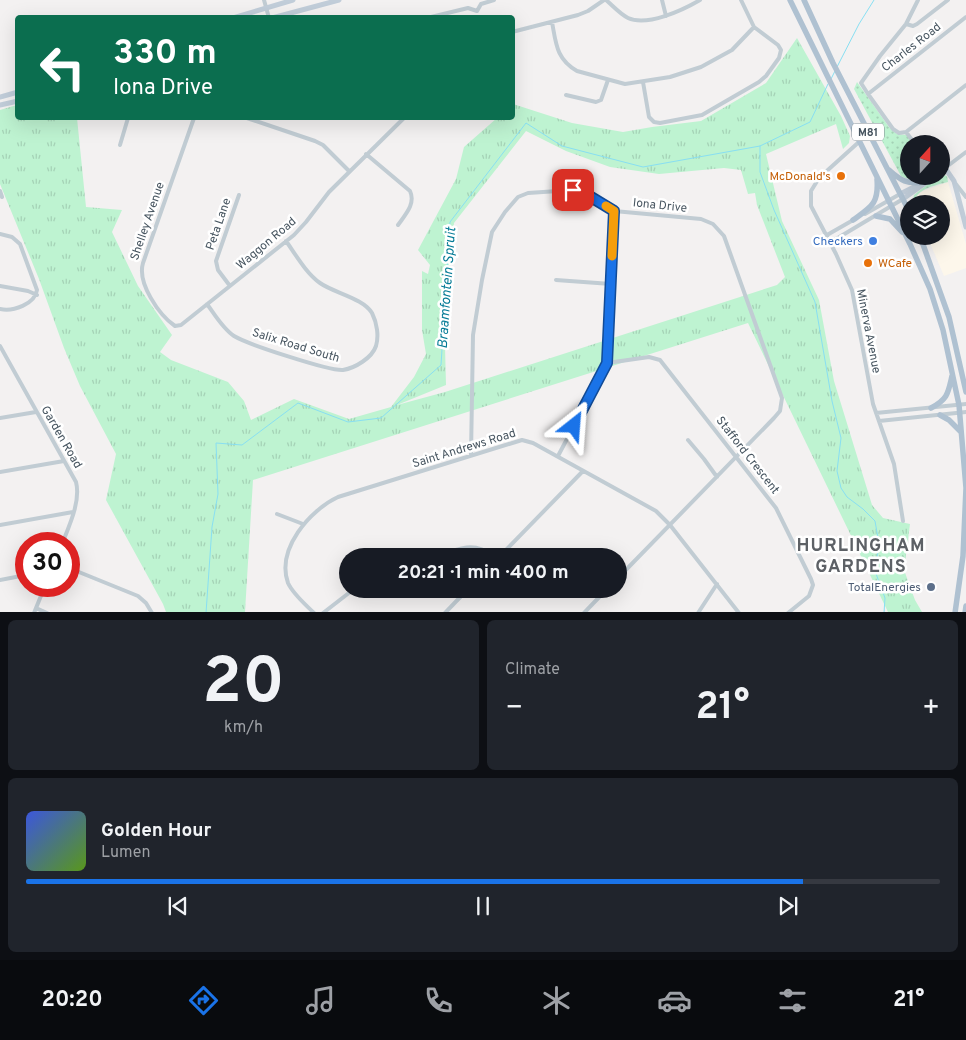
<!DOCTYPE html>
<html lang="en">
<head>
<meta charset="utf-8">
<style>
	body { margin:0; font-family:Overpass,sans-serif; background:#20242c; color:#f1f3f6; height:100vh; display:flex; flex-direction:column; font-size:19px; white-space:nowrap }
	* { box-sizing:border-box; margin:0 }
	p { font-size:16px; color:#9ea1a6 }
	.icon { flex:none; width:28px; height:28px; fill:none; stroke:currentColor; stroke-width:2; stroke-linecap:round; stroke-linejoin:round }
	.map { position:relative; height:612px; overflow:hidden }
	.panel { display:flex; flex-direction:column; gap:8px; padding:8px; background:#0d0f14; flex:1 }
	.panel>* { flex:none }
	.banner { position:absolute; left:15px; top:15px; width:500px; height:105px; border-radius:5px; box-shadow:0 5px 20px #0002; background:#0b6e4f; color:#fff; overflow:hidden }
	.needle { width:32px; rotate:21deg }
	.controls { position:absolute; left:900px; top:135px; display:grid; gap:10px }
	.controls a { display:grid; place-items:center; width:50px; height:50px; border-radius:50%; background:#171b24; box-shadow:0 5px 20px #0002; font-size:25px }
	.speed { position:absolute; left:15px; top:532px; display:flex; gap:10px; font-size:25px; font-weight:700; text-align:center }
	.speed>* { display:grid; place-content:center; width:65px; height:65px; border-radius:50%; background:#171b24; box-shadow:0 5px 20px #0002; line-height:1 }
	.speed .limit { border:8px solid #d22; background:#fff; color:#111 }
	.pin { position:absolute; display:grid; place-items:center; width:42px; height:42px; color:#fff; margin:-21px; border-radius:10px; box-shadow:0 2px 8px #0006 }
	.me { position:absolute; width:55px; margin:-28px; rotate:28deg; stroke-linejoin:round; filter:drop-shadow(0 0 4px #0008) }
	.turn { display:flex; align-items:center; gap:18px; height:105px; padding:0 15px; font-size:22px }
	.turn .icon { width:65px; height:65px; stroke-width:2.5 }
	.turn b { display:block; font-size:35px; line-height:42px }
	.big { font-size:38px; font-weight:700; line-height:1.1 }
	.panel .widget { flex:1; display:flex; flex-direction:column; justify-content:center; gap:8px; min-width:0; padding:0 18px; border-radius:8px; background:#20242c }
	.panel .dial { align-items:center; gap:0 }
	.dial b { font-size:65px; line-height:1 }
	.song { display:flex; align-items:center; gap:15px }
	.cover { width:60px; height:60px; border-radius:8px; background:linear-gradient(135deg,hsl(230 70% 55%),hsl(90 70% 35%)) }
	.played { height:5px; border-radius:2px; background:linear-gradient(90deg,#1a73e8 85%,#363941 85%) }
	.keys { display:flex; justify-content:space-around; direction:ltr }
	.heat { display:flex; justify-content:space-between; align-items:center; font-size:28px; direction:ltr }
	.panel .tiles { flex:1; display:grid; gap:8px; grid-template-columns:1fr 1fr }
	.widget:last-child { grid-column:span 2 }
	.trip { position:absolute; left:339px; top:548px; width:288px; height:50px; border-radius:25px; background:#171b24; box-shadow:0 5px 20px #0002; font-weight:700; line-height:50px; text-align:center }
	.menu { display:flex; height:80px; justify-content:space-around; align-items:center; background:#090b0e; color:#9ea1a6 }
	.menu .icon { width:35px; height:35px }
	.menu .selected { color:#1a73e8 }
	.menu b { font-size:22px; color:#f1f3f6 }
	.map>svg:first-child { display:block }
	.commercial { fill:#fdf7eb }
	.grass { fill:url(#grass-dots) }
	.park { fill:url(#park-tufts); fill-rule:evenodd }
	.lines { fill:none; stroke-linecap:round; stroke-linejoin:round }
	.stream { stroke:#88dff2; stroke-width:1 }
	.street { stroke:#c1ccd3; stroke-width:4 }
	.secondary { stroke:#c1cdd9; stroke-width:5 }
	.primary { stroke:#afc1d1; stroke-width:5.5 }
	.route-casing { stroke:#114b97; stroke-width:12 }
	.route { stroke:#1a73e8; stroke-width:9 }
	.slow { stroke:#f59e0b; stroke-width:9 }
	.food-dot { fill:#e8710a; stroke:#fff; stroke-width:2 }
	.shop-dot { fill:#3f7fe0; stroke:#fff; stroke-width:2 }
	.service-dot { fill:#5c6f8a; stroke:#fff; stroke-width:2 }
	.labels { text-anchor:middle; stroke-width:5; stroke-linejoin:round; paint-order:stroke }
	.shield { fill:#fff; stroke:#7e8890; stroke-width:1 }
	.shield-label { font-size:11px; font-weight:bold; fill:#475560 }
	.street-label { font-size:12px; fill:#475560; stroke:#fff }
	.food-label { font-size:12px; fill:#c56008; stroke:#fff; text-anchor:end }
	.shop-label { font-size:12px; fill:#366cbe; stroke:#fff; text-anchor:end }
	.service-label { font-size:12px; fill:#4e5e75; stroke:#fff; text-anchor:end }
	.water-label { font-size:14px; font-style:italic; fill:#067c97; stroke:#fff }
	.district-label { font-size:18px; font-weight:bold; letter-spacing:1px; fill:#5d6166; stroke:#fff }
</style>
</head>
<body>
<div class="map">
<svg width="966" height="613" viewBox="0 0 966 613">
	<defs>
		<pattern id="grass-dots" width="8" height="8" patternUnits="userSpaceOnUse" patternTransform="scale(1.25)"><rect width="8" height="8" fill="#bef3d1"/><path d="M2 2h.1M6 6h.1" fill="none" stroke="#a5d2b6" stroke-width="1.8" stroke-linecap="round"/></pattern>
		<pattern id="park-tufts" width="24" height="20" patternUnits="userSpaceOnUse" patternTransform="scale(1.25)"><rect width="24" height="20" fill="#bef3d1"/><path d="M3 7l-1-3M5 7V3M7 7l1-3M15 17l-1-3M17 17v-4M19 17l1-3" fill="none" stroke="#a5d2b6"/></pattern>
	</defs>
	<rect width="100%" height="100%" fill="#f3f1f1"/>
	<path class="commercial" d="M948,182l18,62v24l-22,8 -17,-40h14v-32l-27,-1 2,-7 7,-5z"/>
	<path class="grass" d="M857,82l32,45 8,7 10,1 7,9h-5v32h13c-8,4 -14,4 -21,0l-47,-87z
		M941,174l6,2 1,6c-11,3 -34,7 -34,22h-2l2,-9 24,-19h3z"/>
	<path class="park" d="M797,38l44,78 9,20 -1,7 -6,6 -7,-25 -70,30 16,67 37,79 15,81 38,124 11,13 27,6 -6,46 11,30 7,12h-34l-140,-289 -495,157 -8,132h-79l-3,-8 -57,-104 10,-46 -36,-68 -16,-38 -25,-69 -39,-95v-74l17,-5 1,13h59l9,89 36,3 -10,22 26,54 34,49 -12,17 11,8 57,22 16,19 7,19 43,-21 55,20 42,-12 23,-30 12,-23 -4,-24v-59l6,3 2,-9 -12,-15 38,-71 8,-32 33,-29h15l1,-14 59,19 51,9 29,-5 49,-6 65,-38zM526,131l40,20 44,16 49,7 65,-6 17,2 7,24 7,-1 2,12 28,72 -8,8 -332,107 -48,13 49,-20 -1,-39 9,-123z"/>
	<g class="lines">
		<path class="stream" d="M837,67l22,-43 15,-24
			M831,79l4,-8
			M760,146v26l14,38 41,92 17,99 9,37 -4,33 4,17 6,9 16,12 12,12 4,23 -4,27 10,27 -1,15
			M206,613l6,-86 6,-33 -2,-51 26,2 56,-42 50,19 33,-4 60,-53 9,-143 76,-99 36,23 81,21 117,-21 50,-24 18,-38"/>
		<path class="street" d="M264,0l5,18
			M606,0c7,6 14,14 22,18 19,9 55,-8 72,-18
			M662,0l4,16
			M477,11l4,-7 13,-4
			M427,18l41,-10 9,3
			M552,22c4,21 4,37 25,49l48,13 45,-7 31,-10 31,-17 22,-23
			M906,24l7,2 4,-2 31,-24
			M512,32l66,-17 10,-4 16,-11
			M643,82l6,35 5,5 6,1 42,-8 57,-33 7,-6 13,-18 2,-8 -3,-5 -24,-18 -13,-27
			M868,94l98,-77
			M566,95l30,7 5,-2 7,-20
			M194,118l-51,145c-6,20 16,52 32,63l6,-1 113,-90 12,-13 23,-30 75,-74
			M247,118l68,23 8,4 26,26
			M906,132l-7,1 -6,-4 -25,-35 -7,-11 19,-27 26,-32 12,-24
			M906,132l60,-47
			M906,132l9,12
			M860,141l-41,37 -8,13v15l25,48 16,36 21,114 21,60 9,57
			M120,145l8,-27
			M366,154l44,37c6,13 -5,24 -12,34
			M945,168l21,-16
			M955,183l11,14
			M0,191l2,6
			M865,214l35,-20
			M0,234l12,3 8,7 17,46c-2,14 -24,22 -37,19
			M827,235l28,-16
			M831,242l72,-43
			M556,280l55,4
			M0,286l28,5 9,4
			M230,286l-12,-16 -2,-9 23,-66
			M207,304c8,11 16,25 27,32 13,8 95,35 109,34 12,-2 29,-12 33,-24 3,-10 1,-23 -4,-33 -9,-15 -38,-20 -52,-30 -14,-10 -24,-28 -34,-42
			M0,346l76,136c5,19 -7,44 -14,62
			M607,363l42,-6 11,3 116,148 35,71 2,6 -4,11 -21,17
			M876,413l90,-9
			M0,418l36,-6
			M879,421l87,-9
			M688,440l16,19 13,18
			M471,455l2,-120 9,-55 10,-48 13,-20 13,-15 10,-4 45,-3 12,4 29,17 87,8 12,5 11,12 58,162 -2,13 -6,7 -156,160
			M558,456l49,-93 7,-152
			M0,472l64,-11
			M277,514l26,10
			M0,525l73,-13
			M436,556c23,-6 36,-16 57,0
			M500,556l83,-85
			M69,568l69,28 8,7 6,10
			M0,580l26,-5
			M36,608l11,5
			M34,613l11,-27
			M314,613c-9,-9 -21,-19 -26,-30 -12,-34 22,-73 50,-86l184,-57 11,3 123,68 14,14 69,88
			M323,613l31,-24
			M445,613l23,-24
			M584,613l23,-24
			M698,613l19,-29"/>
		<path class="secondary" d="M233,18l60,-18
			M272,18l67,-18
			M0,97l18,-5
			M0,105l18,-4
			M945,168l9,13 12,46
			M900,194l22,-11
			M903,199l32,-23"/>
		<path class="primary" d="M790,0l120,244 20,45 13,41 16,75 7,83 -3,68 -8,57
			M804,0l29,63 76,148
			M889,170c11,10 19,15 34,12
			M876,216l14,3 12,13
			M853,220c18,-13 26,-16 24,-41
			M920,236l29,81 17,75
			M931,408c17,-9 17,-15 21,-32
			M940,415l9,5 12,12
			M965,613l1,-7"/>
	</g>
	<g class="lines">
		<g class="route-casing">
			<path id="route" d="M573,190l13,4 28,17 -7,152 -33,63"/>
		</g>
		<use href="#route" class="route"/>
		<path class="slow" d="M606,206l8,5 -2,45"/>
	</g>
	<g class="food-dot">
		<circle cx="841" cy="176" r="5"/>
		<circle cx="868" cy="263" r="5"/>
	</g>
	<circle class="shop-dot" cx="873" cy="241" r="5"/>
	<circle class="service-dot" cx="931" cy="587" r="5"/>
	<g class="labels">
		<rect class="shield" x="852" y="123.5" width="32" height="17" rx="4"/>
		<g class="shield-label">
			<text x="868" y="136">M81</text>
		</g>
		<g class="street-label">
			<text transform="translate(911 47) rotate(-38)" y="4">Charles Road</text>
			<text transform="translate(660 205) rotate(6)" y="4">Iona Drive</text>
			<text transform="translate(147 221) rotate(-71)" y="4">Shelley Avenue</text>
			<text transform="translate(218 224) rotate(-71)" y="4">Peta Lane</text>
			<text transform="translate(266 243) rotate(-40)" y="4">Waggon Road</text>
			<text transform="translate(869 331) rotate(79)" y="4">Minerva Avenue</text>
			<text transform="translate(296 345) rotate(17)" y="4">Salix Road South</text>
			<text transform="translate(62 437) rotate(60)" y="4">Garden Road</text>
			<text transform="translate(464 448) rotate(-17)" y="4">Saint Andrews Road</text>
			<text transform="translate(748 455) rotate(52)" y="4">Stafford Crescent</text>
		</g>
		<g class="food-label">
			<text x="831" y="180">McDonald's</text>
			<text x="878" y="267" text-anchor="start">WCafe</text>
		</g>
		<g class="shop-label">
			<text x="863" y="245">Checkers</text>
		</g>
		<g class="service-label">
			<text x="921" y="591">TotalEnergies</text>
		</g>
		<g class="water-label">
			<text transform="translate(446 288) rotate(-86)" y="5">Braamfontein Spruit</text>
		</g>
		<g class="district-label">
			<text x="861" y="551">HURLINGHAM<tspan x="861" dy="21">GARDENS</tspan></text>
		</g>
	</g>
</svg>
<div class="controls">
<a><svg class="needle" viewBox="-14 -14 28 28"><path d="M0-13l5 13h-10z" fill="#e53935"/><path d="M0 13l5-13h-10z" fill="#9ea1a6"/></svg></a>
<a><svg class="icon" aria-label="layers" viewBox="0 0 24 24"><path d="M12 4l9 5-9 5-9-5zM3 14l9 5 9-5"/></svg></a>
</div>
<div class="speed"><div class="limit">30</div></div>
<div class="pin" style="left:573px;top:190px;background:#d93025"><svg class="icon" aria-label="arrive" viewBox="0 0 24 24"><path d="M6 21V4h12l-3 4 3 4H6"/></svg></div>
<svg class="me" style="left:574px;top:426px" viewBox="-20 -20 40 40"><path d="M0-17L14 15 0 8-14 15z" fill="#1a73e8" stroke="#fff" stroke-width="4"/></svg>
<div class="trip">20:21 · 1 min · 400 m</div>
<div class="banner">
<div class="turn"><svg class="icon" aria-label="left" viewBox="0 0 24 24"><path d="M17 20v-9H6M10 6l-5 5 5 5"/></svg><div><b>330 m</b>Iona Drive</div></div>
</div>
</div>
<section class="panel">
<div class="tiles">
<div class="widget dial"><b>20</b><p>km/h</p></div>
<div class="widget"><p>Climate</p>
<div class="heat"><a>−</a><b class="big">21°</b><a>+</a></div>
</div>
<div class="widget">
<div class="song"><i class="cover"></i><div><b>Golden Hour</b><p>Lumen</p></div></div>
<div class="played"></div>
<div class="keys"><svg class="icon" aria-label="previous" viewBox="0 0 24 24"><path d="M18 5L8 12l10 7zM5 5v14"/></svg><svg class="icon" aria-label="pause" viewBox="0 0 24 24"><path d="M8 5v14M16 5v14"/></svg><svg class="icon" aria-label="next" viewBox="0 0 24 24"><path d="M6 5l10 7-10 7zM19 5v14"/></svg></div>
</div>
</div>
</section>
<nav class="menu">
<b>20:20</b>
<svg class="icon selected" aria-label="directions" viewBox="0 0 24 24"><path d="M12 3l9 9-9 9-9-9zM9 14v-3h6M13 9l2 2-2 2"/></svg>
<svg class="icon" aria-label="music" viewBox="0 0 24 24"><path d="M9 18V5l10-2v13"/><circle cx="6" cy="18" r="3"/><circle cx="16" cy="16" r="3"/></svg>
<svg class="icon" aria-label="phone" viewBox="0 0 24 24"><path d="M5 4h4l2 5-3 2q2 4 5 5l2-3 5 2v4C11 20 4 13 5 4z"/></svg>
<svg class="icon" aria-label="climate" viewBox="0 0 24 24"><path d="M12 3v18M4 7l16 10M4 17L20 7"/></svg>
<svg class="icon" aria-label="car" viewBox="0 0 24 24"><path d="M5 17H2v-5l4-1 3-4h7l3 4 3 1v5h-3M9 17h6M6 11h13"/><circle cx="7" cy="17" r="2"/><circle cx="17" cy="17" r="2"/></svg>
<svg class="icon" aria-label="filters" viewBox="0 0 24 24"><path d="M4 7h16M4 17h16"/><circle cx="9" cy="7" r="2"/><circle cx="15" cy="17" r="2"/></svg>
<b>21°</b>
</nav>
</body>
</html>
